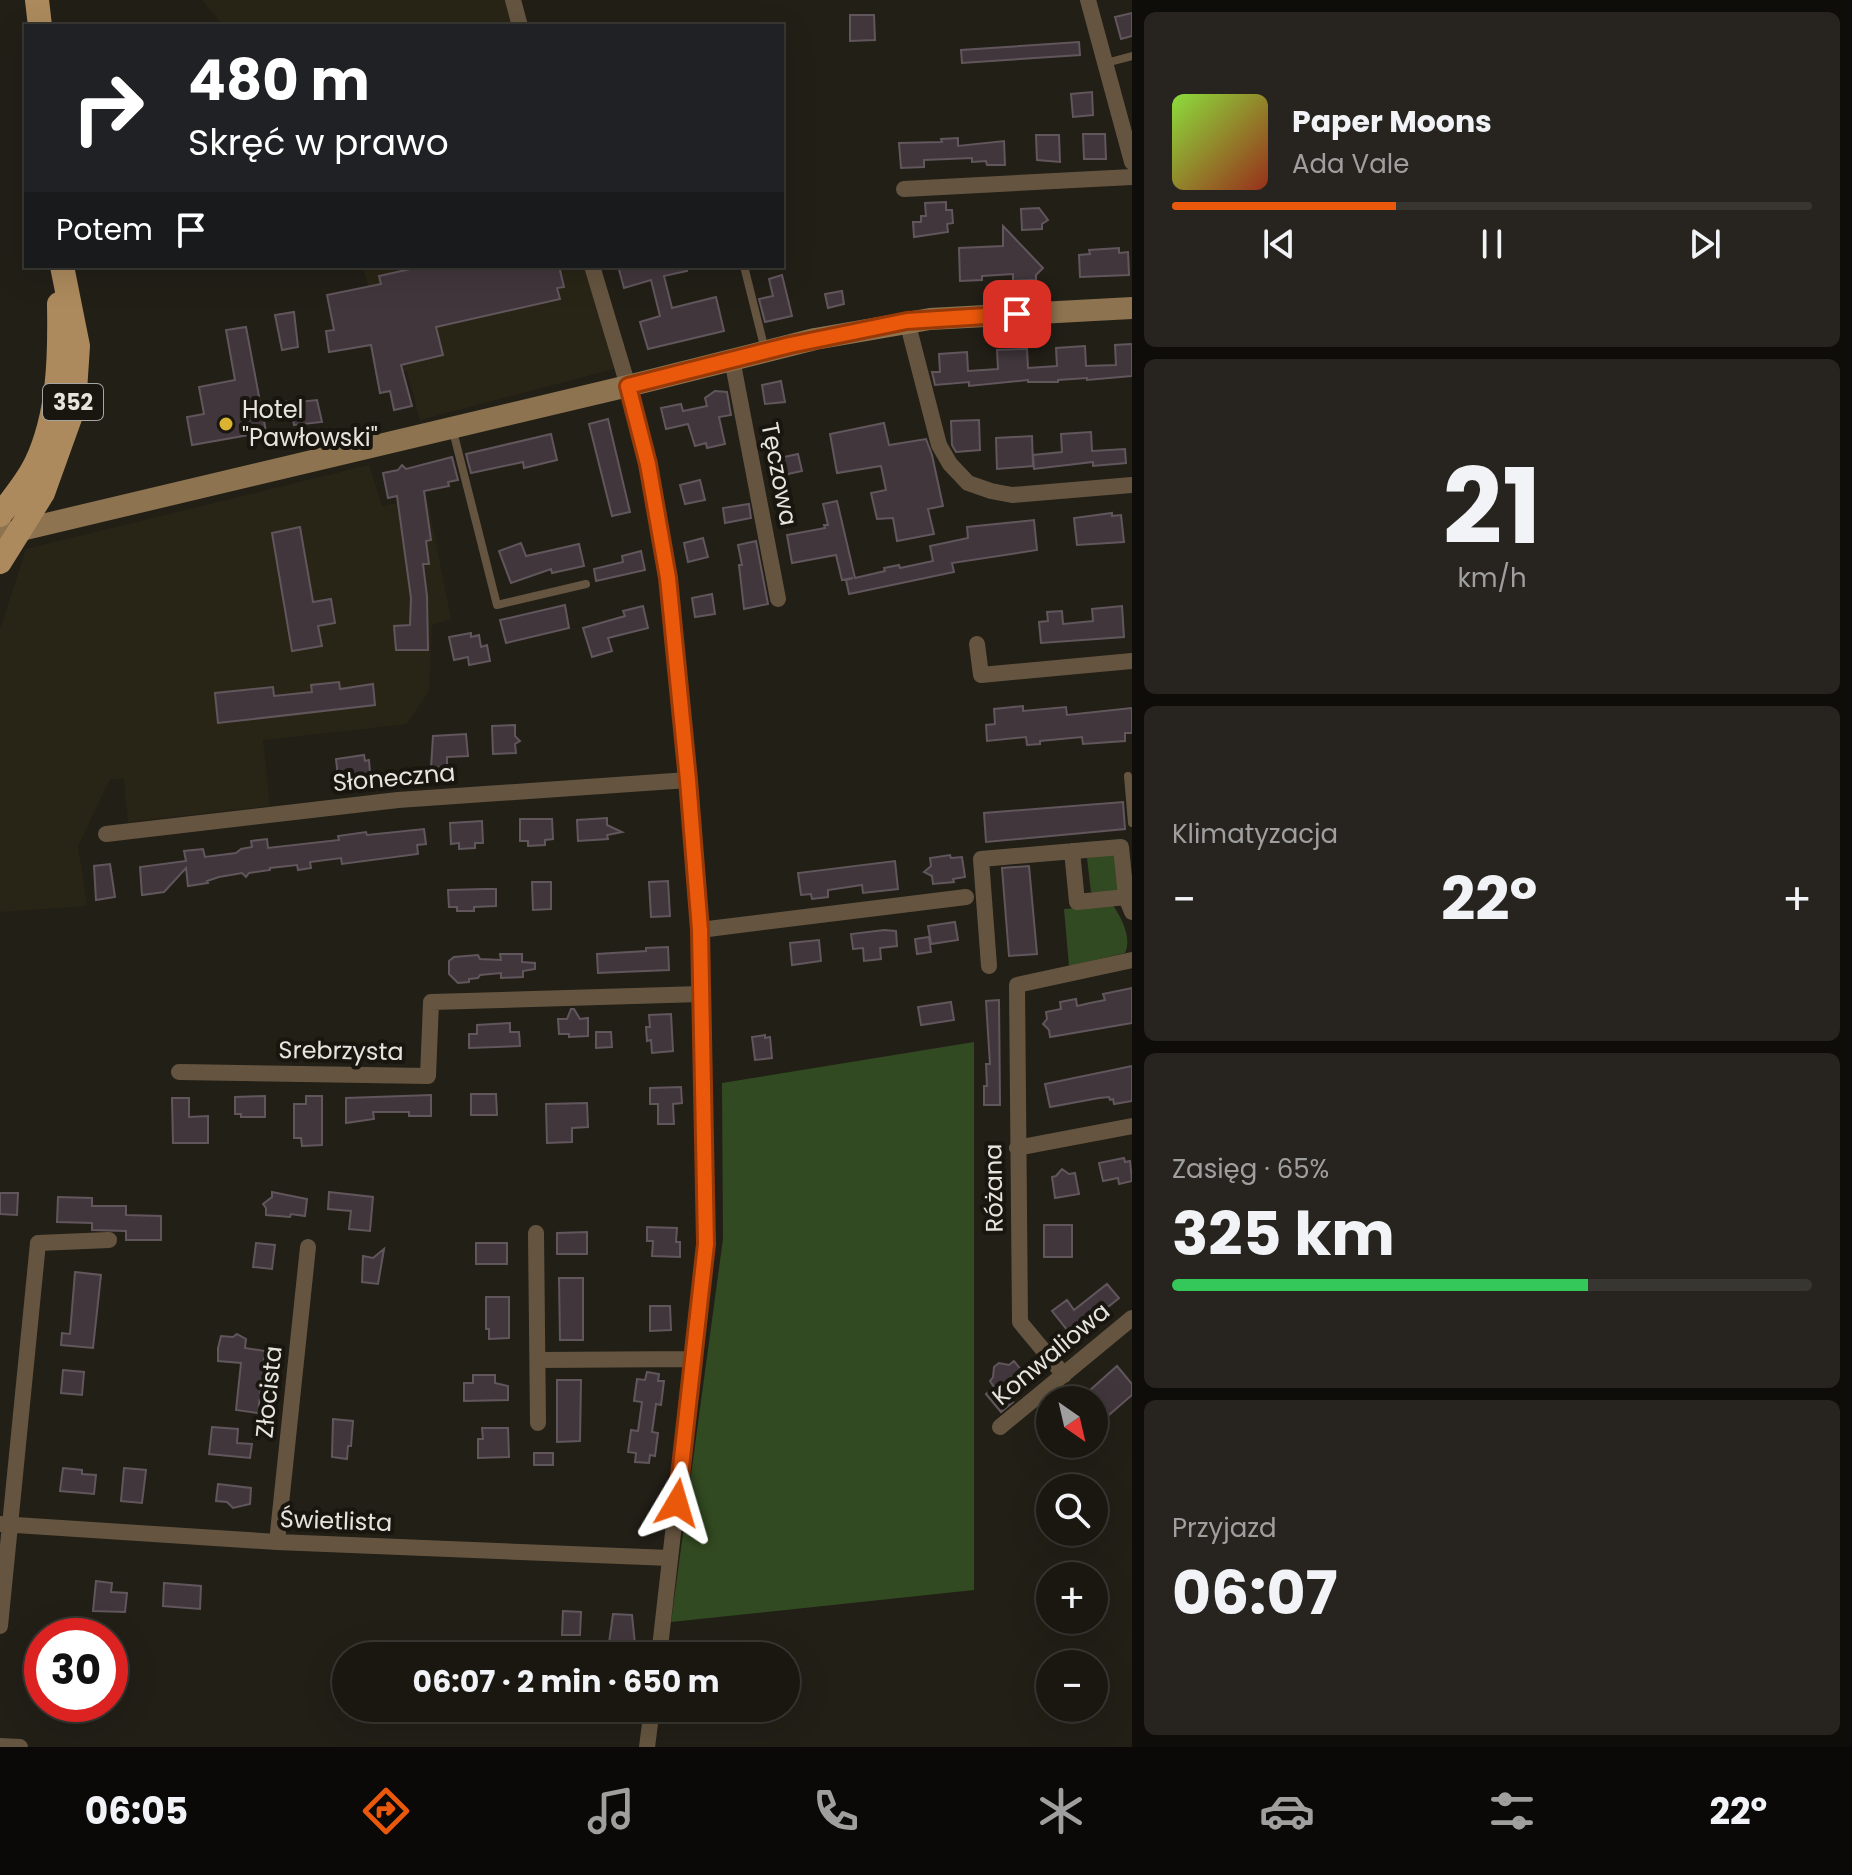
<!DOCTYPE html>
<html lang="pl">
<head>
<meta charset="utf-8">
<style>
	body { margin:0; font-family:Poppins,sans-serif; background:#27241f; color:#f1f3f6; height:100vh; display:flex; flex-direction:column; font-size:30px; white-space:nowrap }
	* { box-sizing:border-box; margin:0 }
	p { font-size:26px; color:#9f9f9f }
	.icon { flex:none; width:44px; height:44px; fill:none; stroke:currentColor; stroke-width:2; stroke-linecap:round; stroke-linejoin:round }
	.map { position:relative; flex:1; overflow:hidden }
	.drawer { display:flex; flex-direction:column; gap:12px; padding:12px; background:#0e0d09; width:720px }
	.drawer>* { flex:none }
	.banner { position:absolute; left:24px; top:24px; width:760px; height:244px; border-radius:0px; box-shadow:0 8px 32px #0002,0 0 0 2px #383631; background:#202124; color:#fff; overflow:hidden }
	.needle { width:52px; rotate:146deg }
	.tools { position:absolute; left:1036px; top:1386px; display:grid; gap:16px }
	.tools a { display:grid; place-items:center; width:72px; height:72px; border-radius:50%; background:#1a1711; box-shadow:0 8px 32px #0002,0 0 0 2px #383631; font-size:40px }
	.speed { position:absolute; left:24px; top:1618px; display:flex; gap:16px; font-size:40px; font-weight:700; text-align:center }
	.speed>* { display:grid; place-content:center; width:104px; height:104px; border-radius:50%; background:#1a1711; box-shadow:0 8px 32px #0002,0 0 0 2px #383631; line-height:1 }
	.speed .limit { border:12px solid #d22; background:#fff; color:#111 }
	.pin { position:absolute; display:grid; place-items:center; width:68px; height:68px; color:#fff; margin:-34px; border-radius:16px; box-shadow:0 4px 12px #0006 }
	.me { position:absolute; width:88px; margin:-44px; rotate:7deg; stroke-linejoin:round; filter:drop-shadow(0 0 6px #0008) }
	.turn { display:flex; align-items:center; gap:28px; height:168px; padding:0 32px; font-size:36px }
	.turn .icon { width:104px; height:104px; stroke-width:2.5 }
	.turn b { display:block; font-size:56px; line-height:68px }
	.then { display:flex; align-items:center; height:76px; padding:0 32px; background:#0003; gap:16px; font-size:30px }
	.big { font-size:60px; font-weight:700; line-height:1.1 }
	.drawer .tile { flex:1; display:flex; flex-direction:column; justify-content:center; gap:12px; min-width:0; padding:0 28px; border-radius:12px; background:#27241f }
	.drawer .dial { align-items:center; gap:0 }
	.dial b { font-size:104px; line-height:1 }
	.song { display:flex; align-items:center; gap:24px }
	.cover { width:96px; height:96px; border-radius:12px; background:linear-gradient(135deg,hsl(90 70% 55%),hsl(10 70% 35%)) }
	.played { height:8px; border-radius:4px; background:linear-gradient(90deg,#ea580c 35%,#383631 35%) }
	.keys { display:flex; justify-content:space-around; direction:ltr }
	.heat { display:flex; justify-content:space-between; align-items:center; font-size:44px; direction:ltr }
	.charge { height:12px; border-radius:6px; background:linear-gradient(90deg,#34c759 65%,#383631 0) }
	.trip { position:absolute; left:332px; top:1642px; width:468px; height:80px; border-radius:40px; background:#1a1711; box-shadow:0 8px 32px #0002,0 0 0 2px #383631; font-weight:700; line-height:80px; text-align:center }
	.tabs { display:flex; height:128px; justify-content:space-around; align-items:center; background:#0a0907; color:#9f9f9f }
	.tabs .icon { width:56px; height:56px }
	.tabs .active { color:#ea580c }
	.tabs b { font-size:36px; color:#f1f3f6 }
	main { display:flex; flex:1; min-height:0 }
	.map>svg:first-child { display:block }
	.built { fill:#292516 }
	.green { fill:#324a21 }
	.building { fill:#40363c; stroke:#61565c; stroke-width:2 }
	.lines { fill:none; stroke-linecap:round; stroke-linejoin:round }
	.lane { stroke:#655540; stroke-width:8 }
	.street { stroke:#655540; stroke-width:16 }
	.secondary { stroke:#8d7350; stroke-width:22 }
	.primary { stroke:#ac8a5d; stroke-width:24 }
	.route-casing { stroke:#983908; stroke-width:20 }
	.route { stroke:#ea580c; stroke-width:14 }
	.poi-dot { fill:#dab333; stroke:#18160e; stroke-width:3 }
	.labels { text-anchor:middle; stroke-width:8; stroke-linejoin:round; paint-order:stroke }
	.shield { fill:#18160e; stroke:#a8a6a0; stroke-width:2 }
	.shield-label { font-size:22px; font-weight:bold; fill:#e5e4de }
	.poi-label { font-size:24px; fill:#e5e4de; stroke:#18160e; text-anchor:start }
	.street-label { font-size:24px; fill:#e5e4de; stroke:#18160e }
</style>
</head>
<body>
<main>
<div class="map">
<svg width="1132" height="1747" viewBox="0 0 1132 1747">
	<rect width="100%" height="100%" fill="#221f17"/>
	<path class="built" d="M202,0h311l7,26h-296z
		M363,266h223l28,103 -194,51 -13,-49 -18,2z
		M369,465l13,41 45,-8 24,121 -19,6 -3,65 -22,34 -144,16 7,66 -142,16 -4,-43h-14l-32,67 9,60 -87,6v-282l26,-81z"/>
	<path class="green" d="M1115,853l5,37 -23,4 -6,-2 -4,-34z
		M1113,905c9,14 19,33 12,48l-56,13 -5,-57z
		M974,1042v548l-303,32 52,-383 -1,-156z"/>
	<path class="building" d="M1132,13v23l-11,3 -6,-22z
		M850,15h24l1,25 -25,1z
		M1079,42l1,13 -118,8 -1,-13z
		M1092,92l1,23 -20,2 -2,-23z
		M1083,134h22l1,25h-22z
		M1036,135h23l1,27 -23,-2z
		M958,138v8l46,-5 1,24h-18l-1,-4 -14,1v-4l-48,2v7l-23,1 -2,-25 43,-1 -1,-3z
		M946,202v8h6l1,13 -6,1 1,8 -34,5 -1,-15h8v-6h5l-1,-13z
		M1039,208l9,12 -6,4v5l-20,1 -1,-21z
		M1003,226l40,42 -7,7v5l-23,1v-7l-31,2v4l-22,1 -1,-33 44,-2z
		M1119,248v5l9,-1 1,23 -49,2 -1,-22 11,-1 -1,-4z
		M424,266h135l5,21 -7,1 3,11 -124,28 7,28 -42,10 11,41 -18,4 -4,-19 -10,2 -9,-48 -42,7 -3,-21 8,-1 -7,-35 54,-11 -2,-8z
		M618,266h69v5l-23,5 8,32 44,-11 8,34 -76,18 -8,-27 20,-6 -9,-36 -27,8z
		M782,275l10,41 -27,6 -6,-23 14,-3 -4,-17z
		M842,291l2,13 -16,4 -3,-14z
		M294,312l4,35 -16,3 -7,-35z
		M246,327l15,80 28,-6v2l28,-3 5,22 -28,3 -2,-11 -28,7 2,11 -74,13 -5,-28 17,-3 -5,-27 36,-7 -9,-50z
		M1132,344v32l-45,4v-2l-29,2v2h-30v-2l-59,6v-4l-34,3 -2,-9 -1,-4h8l-1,-18 28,-2 1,19 30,-2 -1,-19 30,-1 1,19 29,-2 -1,-18 29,-2 1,20 30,-1 -1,-20z
		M781,381l4,21 -20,2 -3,-19z
		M715,391l12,1 4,23 -12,2 6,27 -18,4 -1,-5 -11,3 -7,-22 -22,5 -5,-21 20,-4 2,7 24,-5 -2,-8z
		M608,419l22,93 -18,4 -23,-92z
		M979,420l1,30 -24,2 -4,-7 -1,-24z
		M884,423l5,22 37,-6 6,16 11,51 -15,3 6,25 -37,7 -4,-23 -16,1 -6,-26 15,-3 -5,-24 -44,7 -7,-39z
		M1091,432l1,19 33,-2 1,14 -33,3v-4l-59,7 -1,-14 29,-3 -1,-18z
		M551,434l6,26 -33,8 -1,-6 -52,11 -5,-19z
		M1032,436l1,30 -36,3 -1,-31z
		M798,454l4,17 -19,4 -4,-17z
		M452,457l6,23 -10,2 1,4 -25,5 7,49 -5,1 3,23h-6l4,32 1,54h-32l-2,-24 16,-1 1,-27 -14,-102 -9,2 -5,-25 15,-3 4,-5 4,4z
		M700,480l5,20 -20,4 -5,-19z
		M837,501l18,77 30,-7 -1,-3 15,-3 1,3 33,-7 -3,-15 38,-8 -1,-11 67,-7 3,30 -85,13 2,9 -105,22 -3,-14 7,-2 -11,2 -6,-25 -44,8 -5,-28 38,-7 -1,-3h4l-5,-21z
		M749,504l2,14 -26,5 -2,-15z
		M1112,513v3l9,-1 3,27 -47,3 -3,-27z
		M300,527l13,75 18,-3 4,24 -17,3 4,20 -30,5 -20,-118z
		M703,538l5,19 -20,5 -4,-19z
		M756,541l12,63 -24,5 -5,-44h3l-4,-20z
		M521,543l5,13 53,-12 5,22 -32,7 -1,-4 -40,14 -12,-32z
		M641,551l4,19 -49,11 -2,-12 29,-7 -1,-6z
		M712,594l3,20 -20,3 -3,-19z
		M565,605l4,23 -63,15 -6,-23z
		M643,606l5,22 -40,10 4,13 -20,6 -9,-29 42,-12 -2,-5z
		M1122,606l2,31 -83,6 -2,-21 9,-1 -1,-9 15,-1 1,13 30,-3 -1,-12z
		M471,633v4l8,-2 2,12 6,-2 3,16 -21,4 -1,-8 -14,3 -5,-23z
		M339,682l1,7 33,-5 2,21 -157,18 -3,-30 58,-6 1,9 38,-4 -1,-7z
		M1023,706v5l43,-4 1,8 65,-7v25h-7v8l-42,3 -1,-7 -42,4v3l-13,1 -1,-8 -39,4 -1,-16 9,-1 -1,-15z
		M515,725v11l5,5 -5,3 1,9 -23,1 -1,-28z
		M466,734l2,22 -21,1v10l-16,1 2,-32z
		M364,755l1,6 4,-1 1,13 -32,4 -2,-18z
		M1123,802l2,27 -139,13 -2,-29z
		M607,818v7l15,7 -15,3 1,4 -30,2 -1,-21z
		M520,819h32l1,20 -8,1v5l-17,1v-5h-8z
		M482,821l1,22h-8v5l-16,1v-6l-8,1 -1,-21z
		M424,829l2,15 -9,1 1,9 -76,10 -1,-6 -31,4 1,6 -13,2 -1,-5 -27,3v2l-21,3 -3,4 -4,-4 -23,4 -12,4 1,2 -20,3 -2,-18 -22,24 -22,3 -2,-28 46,-6 -2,-10 19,-2 2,8 31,-4 5,-4 11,-2 -1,-6 16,-2 1,9 71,-8 -1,-4 28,-4 1,3z
		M950,855l1,3 11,-1 3,20 -12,2 1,3 -21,2 -1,-8 -8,-4 7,-6 -1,-8z
		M895,861l3,28 -35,4 -1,-8 -34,5v7l-16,2 -1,-5 -10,1 -3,-22z
		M110,864l5,33 -19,3 -2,-34z
		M1029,866l8,88 -28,2 -7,-88z
		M668,881l2,35 -19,1 -2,-35z
		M532,882h19v27l-18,1z
		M485,889h11v17l-22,1v4h-17v-4h-8l-1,-17z
		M955,922l3,18 -27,4 -3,-18z
		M884,930l12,1 1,15 -17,2 1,11 -17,2 -1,-13 -10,1 -2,-15z
		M929,937l2,15 -14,2 -2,-15z
		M819,940l2,21 -29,4 -2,-22z
		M668,947l1,23 -71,3 -1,-19 49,-3v-3z
		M500,954h22v8l13,1v6l-12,2v6l-22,1v-5l-21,2 -2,3 -9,1v3l-11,1 -9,-9v-13l5,-4 24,-2 2,4 21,1z
		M1132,988v35l-82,14 -1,-7 -6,-6 4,-5 -1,-7 15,-3 -1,-7 16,-3 1,7 13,-3 15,-3 -2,-6z
		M999,1000l1,105h-16v-19h3l-1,-22h4l-4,-63z
		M951,1002l3,18 -33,5 -3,-18z
		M571,1009h3l6,10 8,-1v18l-19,1v-3h-10l-1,-15h9z
		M671,1014l2,37 -21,2 -1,-13 -4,1 -1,-14h4l-1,-12z
		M510,1023v9h9l1,14 -51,2v-14h8v-9z
		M596,1032h15l1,15 -16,1z
		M765,1035v3l5,-1 2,21 -17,2 -3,-23z
		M1132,1066v35l-18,3 -1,-5 -3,1 -1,-3 -10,1 -49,9 -5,-23z
		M681,1087l1,16 -9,1 1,20h-16v-20h-8v-16z
		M471,1094h25l1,21h-26z
		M431,1095v21h-22v-4h-36l1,7 -28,4v-25z
		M265,1096v21h-24v-3h-6v-17z
		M306,1096h16v49l-20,1 -1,-8h-7v-34h12z
		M172,1098h17v19l19,-1v27h-35z
		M587,1103l1,24 -16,1v14l-25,1 -1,-39z
		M1124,1158l1,4 5,-1 2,20 -13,3 -1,-6 -15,3 -4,-18z
		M1062,1169l7,5 6,-1 4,21 -24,4 -3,-21 4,-1z
		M272,1192l35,7 -2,17 -14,-2 -1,3 -24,-2v-7l-3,-4 9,-7z
		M329,1192l44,5 -3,34 -21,-2 2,-18 -23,-2z
		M0,1193h18l-1,22 -17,-1z
		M58,1197l34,1v8h34v9l35,1v24h-35v-9l-34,-1v-7l-35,-1z
		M1044,1225h28v32h-28z
		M647,1227l30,1 -1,14h4v15l-28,-1 1,-15h-6z
		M587,1232v22h-30v-21z
		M256,1243l19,2 -3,24 -19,-2z
		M476,1243h31v21h-31z
		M384,1249l-6,35 -16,-2 1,-26 10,2z
		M75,1272l26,3 -8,73 -32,-3 1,-12 8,1z
		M559,1278h24v62h-23z
		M1107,1284l12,14 -47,38 -20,-25 15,-11 7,10z
		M486,1297h23v41l-20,1v-10h-3z
		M650,1306h20l1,24 -21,1z
		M237,1334l9,5 -1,9 20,3 -7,62 -22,-3 5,-47 -23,-2v-13l3,-12 12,1z
		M1014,1361l12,15 -6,4v5l-12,10 5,7 -12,10 -15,-18 8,-7 -4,-6 3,-4 1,-10 5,-4 10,2z
		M1117,1366l15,18v11l-38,33v-28h-15z
		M63,1370l21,2 -2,23 -21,-2z
		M647,1372l12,2 -1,7h6l-3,24 -5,-1 -4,28 6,1 -3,23 -5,-1 -1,8 -14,-1 1,-9 -8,-1 3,-22 7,1 4,-29 -8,-1 3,-22 8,1z
		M473,1375h22v8l13,3v14l-44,1v-18h9z
		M557,1380h24l-1,61 -23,1z
		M333,1419l20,2 -2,25h-3l-1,13 -15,-2z
		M212,1427l26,2 -1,14 15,1 -2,14 -41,-4z
		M482,1428h26l1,29 -31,1v-19h5z
		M534,1453h19v12h-19z
		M63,1468l19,2v4l14,1 -2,19 -34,-3z
		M124,1468l22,2 -4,33 -21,-2z
		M218,1484l33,4 -1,16 -17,4 -6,-6 -11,-1z
		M96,1581l16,2 -1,9 16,1 -2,19 -32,-1z
		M164,1583l37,3 -1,23 -37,-3z
		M563,1611l18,1 -1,23h-18z
		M613,1614l19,1 3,29 -26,-1z"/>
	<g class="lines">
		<path class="lane" d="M1106,63l26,-7
			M744,266l21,84
			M453,431l44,174 89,-21
			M1128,776l4,47"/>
		<path class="street" d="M513,0l7,26
			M1088,0l44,162
			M904,189l228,-12
			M592,266l36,120 20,78 20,114 20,202 12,150 6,314 -47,412
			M907,321l32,124 11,19 18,19 23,8 21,4 120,-10
			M732,359l46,240
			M977,644l4,31 151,-14
			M106,834l292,-34 290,-20
			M1072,851l5,51 49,-5
			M700,930l266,-33
			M989,966l-8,-107 140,-12 5,50 6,15
			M179,1072l249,4 3,-74 270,-8
			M1017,1148l115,-22
			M536,1233l2,190
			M538,1360l155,-1
			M1064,1375l-44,-53 -3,-337 115,-25
			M1000,1427l132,-109
			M0,1524l277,18 393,16
			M277,1542l31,-295
			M0,1626l38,-383 71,-3
			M0,1746l20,1
			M647,1747l5,-39"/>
		<path class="secondary" d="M0,535l628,-149 187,-47 115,-20 202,-11"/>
		<path class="primary" d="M37,0l3,26
			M0,515c13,-17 27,-33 36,-52 23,-49 24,-106 23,-159
			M0,562l43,-69 27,-75 5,-27 3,-45 -16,-80"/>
	</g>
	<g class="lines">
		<g class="route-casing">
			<path id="route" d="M677,1503l29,-259 -6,-314 -12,-150 -20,-202 -20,-114 -20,-78 162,-41 117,-24 110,-7"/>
		</g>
		<use href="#route" class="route"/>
	</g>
	<circle class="poi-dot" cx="226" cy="424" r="8"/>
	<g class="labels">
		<rect class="shield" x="43" y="384" width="60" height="36" rx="6"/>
		<g class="shield-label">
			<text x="73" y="410">352</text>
		</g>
		<g class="poi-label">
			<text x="242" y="418">Hotel<tspan x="242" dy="28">"Pawłowski"</tspan></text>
		</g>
		<g class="street-label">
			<text transform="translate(779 474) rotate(79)" y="8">Tęczowa</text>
			<text transform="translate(394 778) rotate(-5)" y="8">Słoneczna</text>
			<text transform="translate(341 1051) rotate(1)" y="8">Srebrzysta</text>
			<text transform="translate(994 1188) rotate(-91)" y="8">Różana</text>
			<text transform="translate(1051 1354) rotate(-40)" y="8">Konwaliowa</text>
			<text transform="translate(269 1392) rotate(-84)" y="8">Złocista</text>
			<text transform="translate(336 1521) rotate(2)" y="8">Świetlista</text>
		</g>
	</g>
</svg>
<div class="tools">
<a><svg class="needle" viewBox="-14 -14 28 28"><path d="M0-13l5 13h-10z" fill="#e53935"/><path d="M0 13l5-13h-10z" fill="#9f9f9f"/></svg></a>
<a><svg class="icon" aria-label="search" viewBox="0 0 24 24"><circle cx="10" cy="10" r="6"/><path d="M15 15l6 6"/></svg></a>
<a>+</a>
<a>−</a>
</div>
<div class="speed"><div class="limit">30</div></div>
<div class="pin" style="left:1017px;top:314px;background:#d93025"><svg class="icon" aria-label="arrive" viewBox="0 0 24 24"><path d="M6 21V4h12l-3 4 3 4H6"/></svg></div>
<svg class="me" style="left:677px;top:1503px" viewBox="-20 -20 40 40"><path d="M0-17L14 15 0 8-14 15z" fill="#ea580c" stroke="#fff" stroke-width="4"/></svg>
<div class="trip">06:07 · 2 min · 650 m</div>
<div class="banner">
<div class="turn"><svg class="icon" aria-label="right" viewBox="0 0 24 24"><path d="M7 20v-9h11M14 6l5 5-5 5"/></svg><div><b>480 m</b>Skręć w prawo</div></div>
<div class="then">Potem<svg class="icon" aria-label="arrive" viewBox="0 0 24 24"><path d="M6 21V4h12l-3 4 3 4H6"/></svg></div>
</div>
</div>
<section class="drawer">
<div class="tile">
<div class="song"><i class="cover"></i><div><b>Paper Moons</b><p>Ada Vale</p></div></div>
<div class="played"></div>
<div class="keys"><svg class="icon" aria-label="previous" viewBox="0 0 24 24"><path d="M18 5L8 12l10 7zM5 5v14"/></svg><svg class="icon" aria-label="pause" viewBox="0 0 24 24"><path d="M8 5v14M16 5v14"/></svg><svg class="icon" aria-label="next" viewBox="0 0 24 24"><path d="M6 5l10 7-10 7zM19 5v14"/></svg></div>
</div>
<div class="tile dial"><b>21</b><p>km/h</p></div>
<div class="tile"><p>Klimatyzacja</p>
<div class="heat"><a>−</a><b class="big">22°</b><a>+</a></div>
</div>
<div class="tile"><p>Zasięg · 65%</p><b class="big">325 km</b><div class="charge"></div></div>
<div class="tile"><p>Przyjazd</p><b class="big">06:07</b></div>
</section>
</main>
<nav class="tabs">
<b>06:05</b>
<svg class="icon active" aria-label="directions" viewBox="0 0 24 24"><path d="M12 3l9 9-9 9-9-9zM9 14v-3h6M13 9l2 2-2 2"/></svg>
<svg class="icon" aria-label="music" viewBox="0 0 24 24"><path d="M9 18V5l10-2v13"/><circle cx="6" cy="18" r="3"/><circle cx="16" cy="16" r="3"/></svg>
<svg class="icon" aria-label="phone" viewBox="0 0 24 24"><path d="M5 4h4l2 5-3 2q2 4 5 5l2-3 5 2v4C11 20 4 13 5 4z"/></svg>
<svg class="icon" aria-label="climate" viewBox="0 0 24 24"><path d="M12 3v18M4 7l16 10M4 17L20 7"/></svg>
<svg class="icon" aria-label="car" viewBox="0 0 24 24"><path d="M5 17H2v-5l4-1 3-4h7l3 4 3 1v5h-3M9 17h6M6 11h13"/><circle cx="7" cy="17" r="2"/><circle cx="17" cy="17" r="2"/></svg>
<svg class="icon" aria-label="filters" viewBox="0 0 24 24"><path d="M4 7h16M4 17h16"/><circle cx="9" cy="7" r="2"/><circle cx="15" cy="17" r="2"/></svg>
<b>22°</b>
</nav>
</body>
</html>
